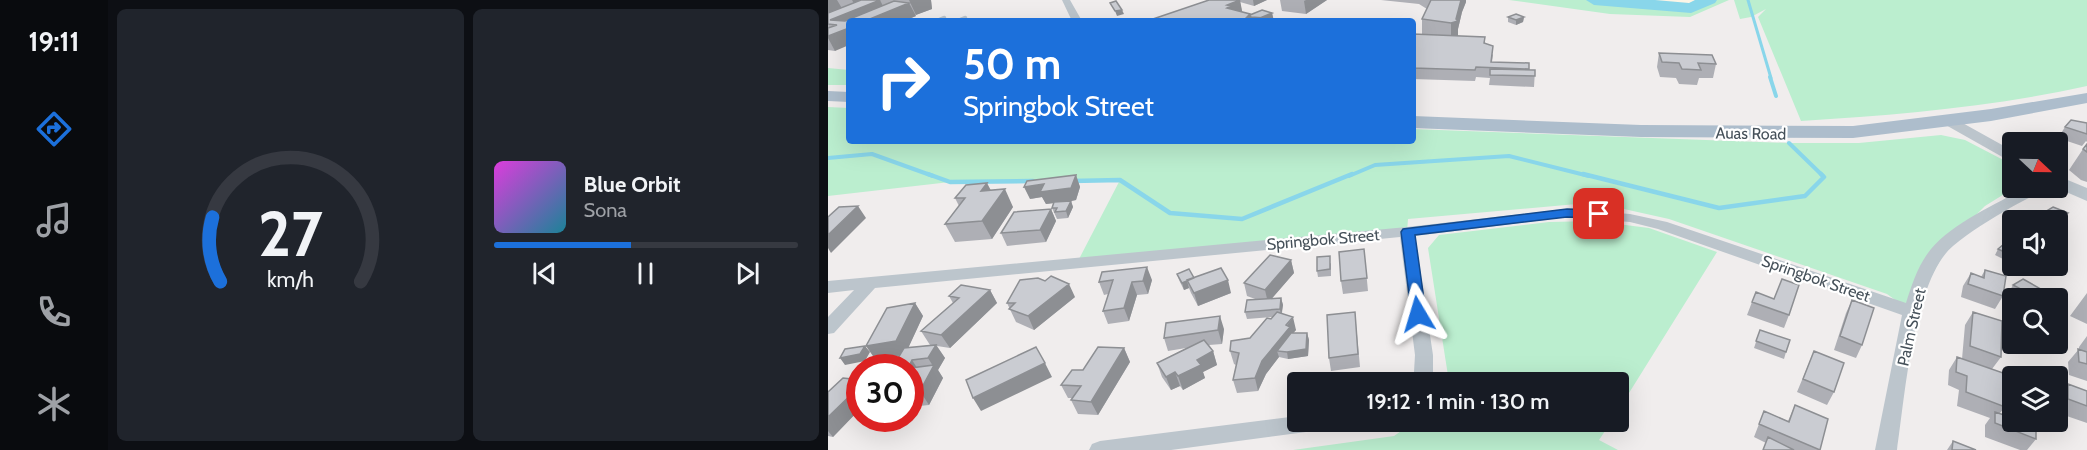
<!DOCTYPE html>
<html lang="en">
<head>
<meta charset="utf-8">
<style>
	body { margin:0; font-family:Cabin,sans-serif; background:#20242c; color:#f1f3f6; height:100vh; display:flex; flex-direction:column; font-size:22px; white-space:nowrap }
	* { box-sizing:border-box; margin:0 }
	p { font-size:20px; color:#9ea1a6 }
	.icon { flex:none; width:33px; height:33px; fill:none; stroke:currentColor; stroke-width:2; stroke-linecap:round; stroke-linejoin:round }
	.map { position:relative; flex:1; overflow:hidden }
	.sheet { display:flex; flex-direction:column; gap:9px; padding:9px; background:#0d0f14; width:720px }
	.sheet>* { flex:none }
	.hud { position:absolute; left:18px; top:18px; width:570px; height:126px; border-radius:6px; box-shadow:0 6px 24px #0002; background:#1c70db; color:#fff; overflow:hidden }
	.needle { width:39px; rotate:112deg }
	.tools { position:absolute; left:1174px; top:132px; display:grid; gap:12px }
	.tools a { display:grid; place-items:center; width:66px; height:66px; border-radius:6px; background:#171b24; box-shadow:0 6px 24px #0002; font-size:30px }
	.speed { position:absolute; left:18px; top:354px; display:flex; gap:12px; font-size:30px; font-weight:700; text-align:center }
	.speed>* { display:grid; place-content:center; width:78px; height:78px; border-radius:50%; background:#171b24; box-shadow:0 6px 24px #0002; line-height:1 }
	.speed .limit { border:9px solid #d22; background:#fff; color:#111 }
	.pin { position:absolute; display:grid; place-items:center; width:51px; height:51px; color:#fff; margin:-26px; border-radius:12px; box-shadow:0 3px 9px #0006 }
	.me { position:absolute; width:66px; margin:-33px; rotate:353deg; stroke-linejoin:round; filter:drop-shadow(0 0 4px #0008) }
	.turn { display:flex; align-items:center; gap:21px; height:126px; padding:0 18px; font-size:27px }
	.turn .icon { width:78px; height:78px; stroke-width:2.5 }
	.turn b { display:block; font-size:42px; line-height:51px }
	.sheet .tile { flex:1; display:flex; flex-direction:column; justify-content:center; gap:9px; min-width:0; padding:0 21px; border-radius:9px; background:#20242c }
	.sheet .dial { align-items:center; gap:0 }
	.dial svg { height:156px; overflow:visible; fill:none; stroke:#363941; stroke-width:7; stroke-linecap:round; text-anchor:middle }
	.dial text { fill:#f1f3f6; stroke:none }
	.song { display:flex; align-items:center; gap:18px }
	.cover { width:72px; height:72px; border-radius:9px; background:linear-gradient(135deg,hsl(300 70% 55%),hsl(190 70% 35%)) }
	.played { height:6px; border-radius:3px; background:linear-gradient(90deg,#1c70db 45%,#363941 45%) }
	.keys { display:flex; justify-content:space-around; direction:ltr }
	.sheet .tiles { flex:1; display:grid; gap:9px; grid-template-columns:repeat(2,1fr) }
	.trip { position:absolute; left:459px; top:372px; width:342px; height:60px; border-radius:6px; background:#171b24; box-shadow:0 6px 24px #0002; font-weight:600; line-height:60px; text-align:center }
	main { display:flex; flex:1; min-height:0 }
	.tab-bar { display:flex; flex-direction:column; width:108px; justify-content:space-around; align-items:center; background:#090b0e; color:#9ea1a6 }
	.tab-bar .icon { width:42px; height:42px }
	.tab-bar .on { color:#1c70db }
	.tab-bar b { font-size:27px; color:#f1f3f6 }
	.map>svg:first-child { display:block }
	.commercial { fill:#fbf5e6 }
	.green { fill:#bbeecf }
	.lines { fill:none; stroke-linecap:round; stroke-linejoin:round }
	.stream-far2 { stroke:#89d6ea; stroke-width:3 }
	.stream-far1 { stroke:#89d6ea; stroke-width:4 }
	.stream { stroke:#89d6ea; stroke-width:4.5 }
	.river { fill:#89d6ea; fill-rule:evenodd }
	.service { stroke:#bcc5cc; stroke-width:4.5 }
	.minor { fill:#bcc5cc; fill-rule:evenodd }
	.tertiary { fill:#bcc5cc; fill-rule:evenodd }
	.primary { fill:#adbdcc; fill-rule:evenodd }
	.wall { fill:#aeafb5 }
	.shaded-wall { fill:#8d8f93 }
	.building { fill:#caccd2; stroke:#8d8f93; stroke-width:1.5 }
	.route { fill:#1c70db; stroke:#12498e; stroke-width:1.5 }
	.labels { text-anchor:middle; stroke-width:4.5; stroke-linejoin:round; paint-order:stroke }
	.street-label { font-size:16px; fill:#46515a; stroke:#fff }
</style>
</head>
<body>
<main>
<nav class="tab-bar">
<b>19:11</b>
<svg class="icon on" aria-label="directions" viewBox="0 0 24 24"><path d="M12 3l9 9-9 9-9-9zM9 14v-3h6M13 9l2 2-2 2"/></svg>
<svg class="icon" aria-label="music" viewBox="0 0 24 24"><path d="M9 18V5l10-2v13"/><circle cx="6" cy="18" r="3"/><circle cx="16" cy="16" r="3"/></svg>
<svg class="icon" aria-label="phone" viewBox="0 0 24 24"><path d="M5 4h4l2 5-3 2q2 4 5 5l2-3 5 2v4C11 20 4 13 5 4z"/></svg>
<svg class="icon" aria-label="climate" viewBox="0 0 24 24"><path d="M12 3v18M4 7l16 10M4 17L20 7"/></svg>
</nav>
<section class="sheet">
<div class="tiles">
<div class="tile dial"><svg viewBox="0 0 100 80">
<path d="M14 69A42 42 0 1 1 86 69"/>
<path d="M14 69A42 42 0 0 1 10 36" stroke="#1c70db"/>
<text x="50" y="56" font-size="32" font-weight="700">27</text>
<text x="50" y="72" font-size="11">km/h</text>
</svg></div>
<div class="tile">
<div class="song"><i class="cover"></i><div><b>Blue Orbit</b><p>Sona</p></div></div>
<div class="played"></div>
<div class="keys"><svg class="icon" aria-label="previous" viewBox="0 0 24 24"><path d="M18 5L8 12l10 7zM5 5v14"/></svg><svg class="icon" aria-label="pause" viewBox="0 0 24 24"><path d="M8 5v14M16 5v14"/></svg><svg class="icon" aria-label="next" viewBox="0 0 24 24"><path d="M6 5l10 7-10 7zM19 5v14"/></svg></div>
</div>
</div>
</section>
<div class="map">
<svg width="1259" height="450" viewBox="0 0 1259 450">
	<rect width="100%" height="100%" fill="#f0eded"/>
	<path class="commercial" d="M783,0h94l-18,7z"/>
	<path class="green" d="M681,0h102l76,7 18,-7h24l-39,17 -80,-3z
		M906,0h353v86c-94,21 -190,29 -286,35l-43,-104 8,-8 -15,8 -11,2z
		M0,68l21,2v15h-21z
		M0,107l21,1v33h564v-12l376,14h70l82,-8 24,5 48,25 1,23 -29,18 -34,34 -39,72 -25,-18 -218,-75 -45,-10 -47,-5 -169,15 -1,13 -329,29 42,-81 -170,2 -122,14z
		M766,221l55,7 68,24 -98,157 -1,-27h-169l-21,-134 11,-13 110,-13z
		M586,422h197l-12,18 19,10h-325l101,-14z"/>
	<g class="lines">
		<path class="stream-far2" d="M920,0l23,78"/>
		<path class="stream-far1" d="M942,77l6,19
			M961,143l34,33
			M0,158l44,-4 61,22
			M521,176l26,-11 134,-9 80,20"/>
		<path class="stream" d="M100,174l22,8 83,-1
			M755,174l136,34 86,-12 19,-19 -3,-3
			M244,181l48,-1 50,33 72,6 110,-45"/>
		<path class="river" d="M758,0h69l34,3 6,-3h22l-2,3 -24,10 -97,-8z"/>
		<path class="service" d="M109,21l7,-3
			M130,21l7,-3"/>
		<path class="minor" d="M234,0h8l12,21h-10z
			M1197,188h16c-7,9 -21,14 -31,20 -19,11 -39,23 -57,38 -40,34 -48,152 -56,204h-22l27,-135 -244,-86 -28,-7 -63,-5 -152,19 18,119v19l-6,8h-21l8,-10 1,-17 -15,-118 -525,51 -41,45 -6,1v-17l26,-27 -26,3v-12l579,-54 160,-18 63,5 37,8 239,81c6,-19 12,-38 25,-54 22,-26 65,-45 94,-61z
			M470,416v6h33l-3,6 -7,2 -150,20h-82l3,-6 8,-3z"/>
		<path class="tertiary" d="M1122,116l63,35v12l-69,-39 -2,-3 2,-3z
			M1230,176l29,12v13l-30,-13z"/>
		<path class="primary" d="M0,91l21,1v10l-21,-1z
			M1259,93v10l-96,18 -138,17 -212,-1 -228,-9v-12l228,9 212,1 138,-17z"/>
	</g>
	<path class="wall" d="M0,0h103l1,9 -17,6 1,1 -12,5h-55l-14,30 -7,-1z
		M381,0h58l-13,6 -14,-4 2,10 8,2v1l22,-2 1,6 33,2h-159z
		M452,0h47l-21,14 -24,-3z
		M553,0h85v2l-4,10 -4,17v7l27,1v6l8,12 -1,7 37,8h6l-1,17 -45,-2 1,-7 -14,-1 -1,4 -62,-2v-45h9v-15l5,-10 -8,-5z
		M680,17h16l-1,5 -7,3 -8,-3z
		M831,53l57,11 -3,14h-14l-2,7 -18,-1 -3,-6 -16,-1 -3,-10z
		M1259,123v19l-1,-1 -4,5 -24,-8 7,-11z
		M1259,144v38l-6,-2 -12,-10 14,-21z
		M248,175l4,12 -4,13 -5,1 2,6 -5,11 -11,1 -5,-11 2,-5 -8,1 -4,-7 -12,2z
		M163,190l22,17 -21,32 -37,3 -10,-18 14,-18 -4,-8z
		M223,209l5,12 -10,21 -39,4 -6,-13z
		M1210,216l25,3 -5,1h-23z
		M1185,241v23l-18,-9 3,-6z
		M536,249l4,42 -25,3 -2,-13z
		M463,260l3,13 -23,26 10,-1 2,7 -1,8 14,17 -3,3h14l2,7 -1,16 -20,3 -9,-2 -13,17 -8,17 -21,2 -4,-13 3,-15 -2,-1 -4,-13 20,-13 23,-21 -26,2 -2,-7 13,-12 -11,-4 -3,-13z
		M503,263v13l-13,1 -1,-6z
		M1202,266h24l-10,10 -16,-8z
		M1157,270l18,26 -8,13 -34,-12 2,-11 8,-13 10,4z
		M274,272l50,8 -4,14 -11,1 -8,26 -21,3 -5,-13 5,-17 -4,1 -5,-13z
		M349,274l17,4 37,15 -33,13 -7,-13 -2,-5 -5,2 -5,-10z
		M1185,285l26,3 -4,6 -6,4h-8l-12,-6z
		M162,290l7,13 -47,45 -13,-2 8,12 -7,12 5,8 -14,27 -19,2v-39l-10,-13 -25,4 40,-56 8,13 -15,32 24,-3h-2l-9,-14 32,-28 -4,-7z
		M1259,293v31l-17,-8z
		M247,297l-41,33 -18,-8 -9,-19z
		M1024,300l10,45 -6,13 -22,-8 12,-37z
		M924,302l37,13 -5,13 -37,-13z
		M527,312l5,55 -29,4 -2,-13z
		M1145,312l28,45 -9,12 13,38 -5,6 9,4 4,-6v11l23,17 -9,11h-7l-35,-13v-12l5,-7 -33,-12 2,-16 -11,-5 1,-15 8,-13 5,2 3,-34z
		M396,329l-2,15 -13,1 4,6 4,14 -14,7 2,6 -22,12 -3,-4 -9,4 -9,-13 -5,-14 29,-15 -18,3 -4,-13z
		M932,330l26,22 -2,7 -30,-11z
		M1259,336v45l-18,-6 -1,-13 11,-13v-2z
		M296,348l6,14 -32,53 -20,-1 -7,-14 2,-2h-5l-7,-13 22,-15z
		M986,351l20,41 -7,13 -30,-13z
		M32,380v29l-27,28 -5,-1v-44z
		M1240,384l19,7v32l-29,-10v-16z
		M967,405l25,45h-57l3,-7 -12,-6 10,-26 24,10z
		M1125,441l23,9h-29z"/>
	<path class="shaded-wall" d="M0,0h9l6,10 -15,6z
		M24,0h28l6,12 23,-9 7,13 -12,5h-55v24l-14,6 -7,-13v-3l9,-10 -7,-5 27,-11z
		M81,0h22l1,9 -16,6z
		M412,0l3,16 -13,4 -3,-15z
		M425,0h14l-13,6z
		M478,0h21l-21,14 -2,-13z
		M633,0h5v2l-4,10 -4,17v9l-7,2v-17z
		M294,10l2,4 -7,2 -2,-5z
		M444,13l2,8h-31l7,-7 1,6z
		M696,17l-1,5 -7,3v-5z
		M248,175l4,12 -4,13 -5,1 2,6 -5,11 -2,-7 4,-10 -24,3 -4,-7 -12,2 -6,-12z
		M159,183l9,17 -15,-9z
		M177,189l8,18 -21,32 -10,-18z
		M30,206l8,12 -35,35 -3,-5v-13z
		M223,209l5,12 -10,21 -6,-12z
		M1240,213l-5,6 -5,4v-3h-2z
		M463,260l3,13 -26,30 -3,-13z
		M1224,266h2l-10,10 5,-7z
		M319,267l5,13 -4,14 -5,-13z
		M400,280l3,13 -33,13 -4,-13z
		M359,281l2,7 -5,2 -2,-7z
		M304,282l5,13 -8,26 -5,-13z
		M241,284l6,13 -41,33 -6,-14z
		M1211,288l-4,6 -6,4h-2l3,-4z
		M162,290l7,13 -47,45 -9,-13z
		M453,298l2,7 -2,11 -1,-7z
		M87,303l8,13 -18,39 -30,4 -9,-13z
		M392,316l4,13 -2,15 -4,-14z
		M465,317l3,13 -19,21 2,6 -13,17 -8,17 -3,-13 7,-17z
		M479,333l2,7 -1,16 -20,3 -1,-7z
		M108,345l9,13 -7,12 5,8 -14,27 -9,-14 13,-25 -5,-8z
		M37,346l5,6 -5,9 -20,4 -5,-7z
		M296,348l6,14 -32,53 -7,-13z
		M385,351l4,14 -14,7 2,6 -22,12 -5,-14 19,-16z
		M84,360l9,14 -11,18v-24h-2z
		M217,363l7,14 -71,34 -8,-13z
		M347,372l5,14 -9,4 -5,-13z
		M32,386v23l-27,28 -5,-6v-14z"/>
	<path class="building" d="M33,0h19l-50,20 15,1 49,-20 15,2 -44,18h-16v7l-21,8v-8l9,-3 -9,-1v-11z
		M381,0h31l-13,5 4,1 -4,2 23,6 -7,7h-11l-7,-2 -4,2h-74z
		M603,0h30l-5,19 2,2 -7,2 -29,-4z
		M288,1l6,9 -7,1 -5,-8z
		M434,10l10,3 -12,5 -9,-1 -1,-2z
		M688,14l8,3 -8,3 -8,-3z
		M423,17l55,4h-59z
		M585,34l72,3 -1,6 9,3 -2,16 38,1v6l-53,-2 -1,3 -62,-2z
		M831,53l53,2 4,9 -18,-1 3,7 -19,-1 -3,-6 -17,-1z
		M662,69l45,1v6l-45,-1z
		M1243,120l16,3v11l-22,-7z
		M1259,144v8l-4,-3z
		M248,175l-5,13 -31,4 4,-8 -20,3 3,-6z
		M159,183l-6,8 24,-2 -23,32 -37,3 20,-26h-10l11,-13z
		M243,201l-5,10 -11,1 2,-4h-5l2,-6z
		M30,206l-30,29v-18l11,-10z
		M1225,207l15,6 -12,7h-8l-10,-4z
		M223,209l-11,21 -39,3 13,-21z
		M1182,239l3,2v15l-15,-7z
		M536,249l3,29 -26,3 -2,-29z
		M442,255l21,5 -26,30 -21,-7z
		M502,256v13l-13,2v-14z
		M1213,266h11l-3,3z
		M319,267l-4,14 -11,1 -8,26 -21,3 10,-31 -14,2 3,-10z
		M393,268l7,12 -34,13 -7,-13z
		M361,269l5,9 -12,5 -5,-9z
		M1157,270l21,6 -3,20 -35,-12 3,-11 13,5z
		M223,276l18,8 -41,32 -19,-7 6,-6h-8l13,-23 18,-2 7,3z
		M954,279l17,6 -10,30 -37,-13 4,-10 18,7z
		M1195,279l16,9 -9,6 -17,-9z
		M133,285l29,5 -49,45 -20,-4 38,-33 -10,-2z
		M453,298l-1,11 -35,3 2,-12z
		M1024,300l22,8 -12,37 -22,-9z
		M87,303l-19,38 -30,5 21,-38z
		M449,312l16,5 -7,8 4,2 -28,34 -7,17 -22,2 6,-27 -9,-2 1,-10 19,-3 17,-20 4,1z
		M527,312l3,42 -29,4 -2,-43z
		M1145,312l29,9 -1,36 -31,-11z
		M392,316l-2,14 -54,8 2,-15z
		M932,330l30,10 -4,12 -30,-11z
		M463,333h16l-1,16 -19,3 -10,-1z
		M376,340l9,11 -16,9 4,5 -23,11 -3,-4 -9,5 -9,-14z
		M108,345l-8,13 -16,2 -4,8h-16l12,-20z
		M37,346l-5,8 -20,4 5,-9z
		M208,347l9,16 -72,35 -7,-18z
		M270,347l26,1 -33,54 -20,-2 10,-14 -20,-1 11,-15h11z
		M1250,349l9,3v12l-8,-2z
		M986,351l30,12 -10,29 -31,-13z
		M1129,357l49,17 -1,33 -39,-15 1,-16 -11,-4z
		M106,365l-14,26 -10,1 1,-24z
		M15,378l17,2v6l-32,31v-25z
		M1240,384l19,7v15l-19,-7z
		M967,405l33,14 -8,31 -61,-26 5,-13 25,11z
		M1167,412l18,6v4h23v17l-41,-16z
		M940,437l26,13h-31z
		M1125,441l23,9h-24z"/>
	<path class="route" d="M739,209l32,1 6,4 -6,4 -32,-1 -152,18 11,79 -2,4h-12l-11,-86 2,-3z"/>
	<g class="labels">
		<g class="street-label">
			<text transform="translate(923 133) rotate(1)" y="6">Auas Road</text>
			<text transform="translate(495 239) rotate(-5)" y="6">Springbok Street</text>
			<text transform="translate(988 278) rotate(19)" y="6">Springbok Street</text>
			<text transform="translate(1083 327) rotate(-77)" y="6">Palm Street</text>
		</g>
	</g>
</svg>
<div class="tools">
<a><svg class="needle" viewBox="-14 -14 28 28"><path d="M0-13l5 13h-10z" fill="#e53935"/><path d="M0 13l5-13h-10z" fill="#9ea1a6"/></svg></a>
<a><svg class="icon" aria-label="sound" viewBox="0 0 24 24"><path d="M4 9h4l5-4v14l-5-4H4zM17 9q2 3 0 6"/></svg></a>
<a><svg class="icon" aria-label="search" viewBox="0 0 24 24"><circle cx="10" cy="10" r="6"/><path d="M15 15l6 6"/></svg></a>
<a><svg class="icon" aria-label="layers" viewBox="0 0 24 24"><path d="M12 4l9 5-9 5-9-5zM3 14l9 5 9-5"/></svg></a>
</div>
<div class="speed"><div class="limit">30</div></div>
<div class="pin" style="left:771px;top:214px;background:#d93025"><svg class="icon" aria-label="arrive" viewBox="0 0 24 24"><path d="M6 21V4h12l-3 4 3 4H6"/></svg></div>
<svg class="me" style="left:590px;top:314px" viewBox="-20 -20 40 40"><path d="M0-17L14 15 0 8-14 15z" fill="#1c70db" stroke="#fff" stroke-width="4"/></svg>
<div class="trip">19:12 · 1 min · 130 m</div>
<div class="hud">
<div class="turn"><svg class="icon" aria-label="right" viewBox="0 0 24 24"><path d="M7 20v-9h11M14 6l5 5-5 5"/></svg><div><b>50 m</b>Springbok Street</div></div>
</div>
</div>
</main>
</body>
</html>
